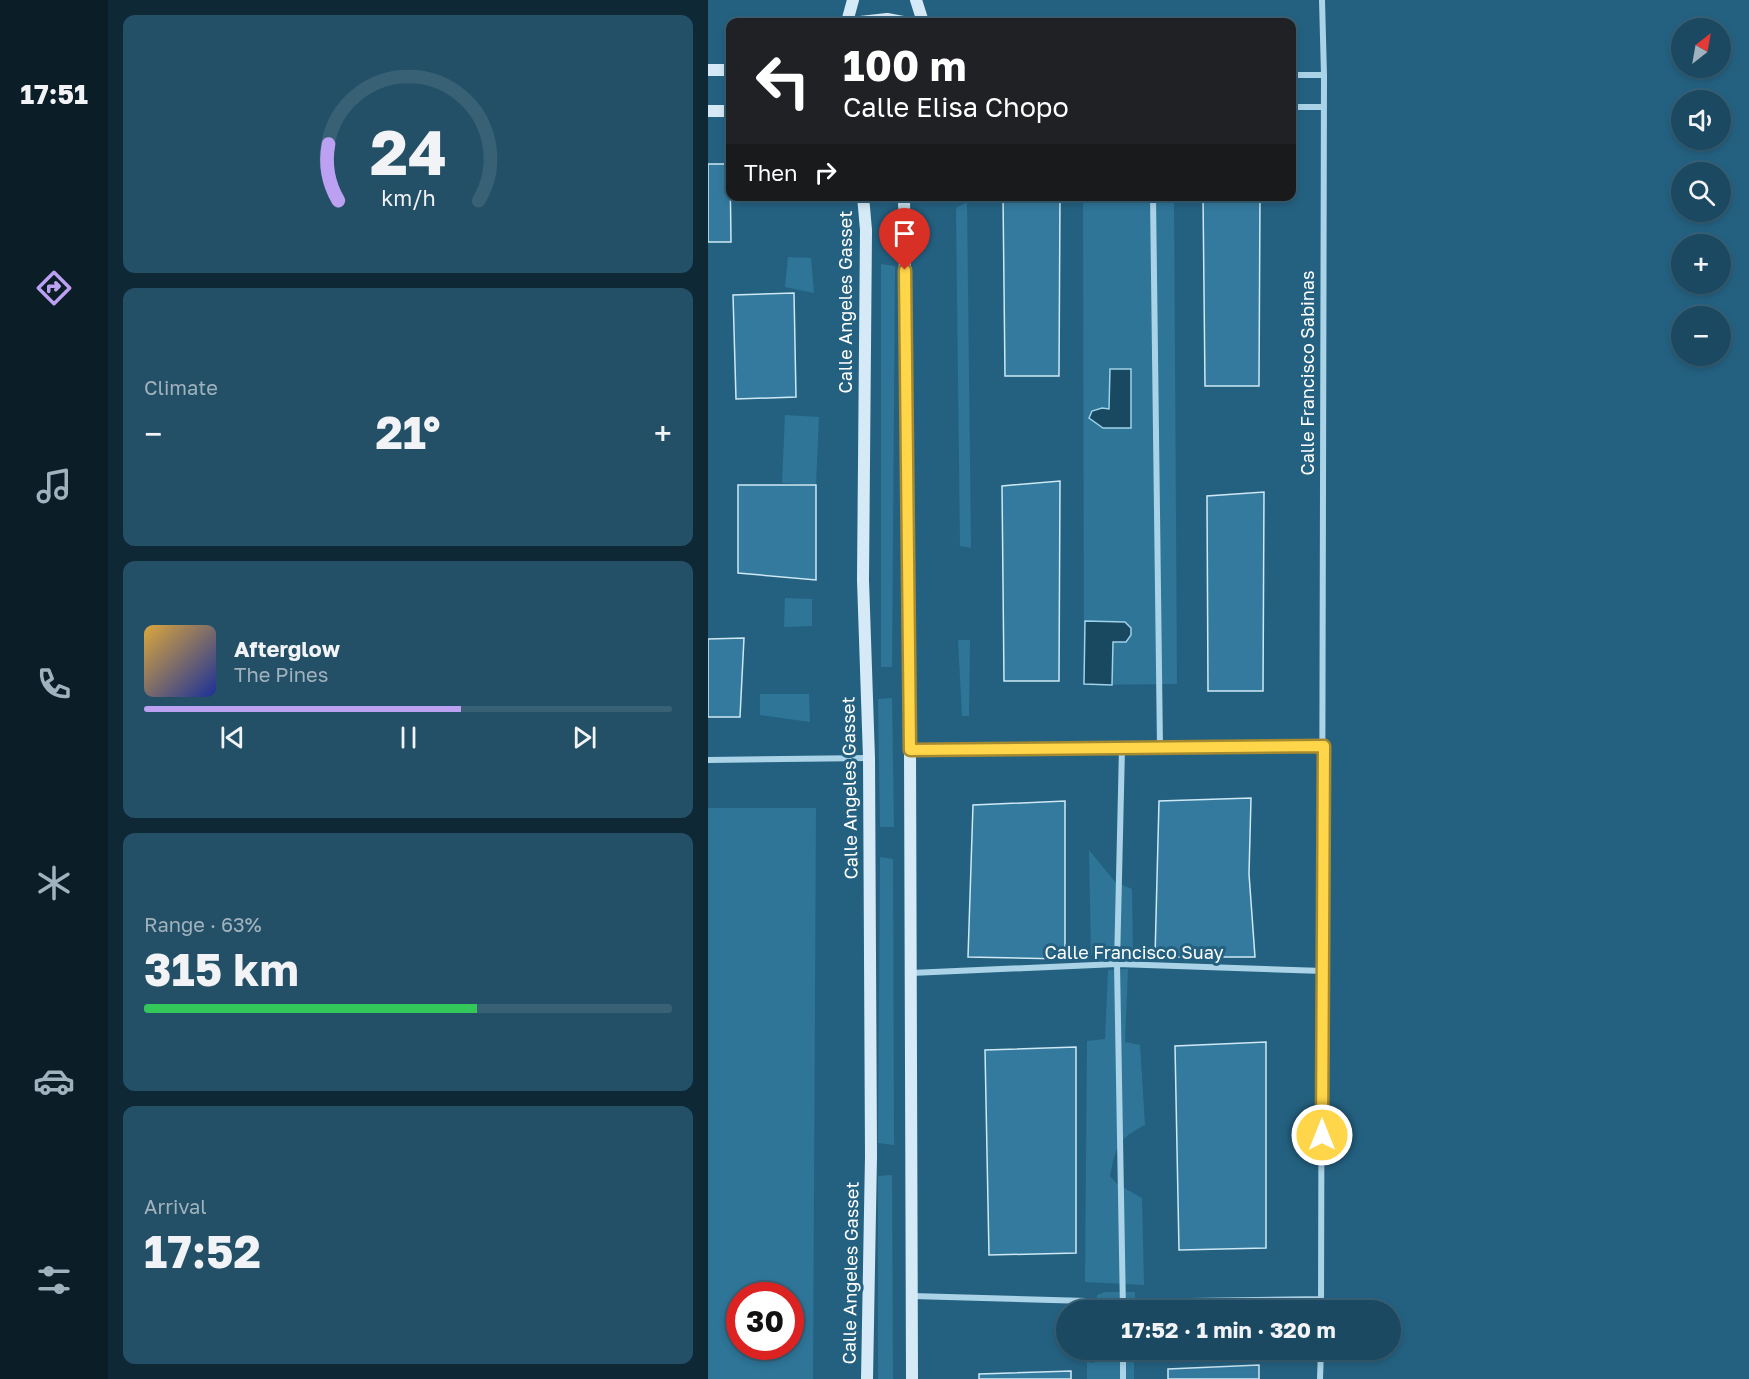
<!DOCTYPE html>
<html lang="en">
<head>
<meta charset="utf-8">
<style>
	body { margin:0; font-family:"Golos Text",sans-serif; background:#245067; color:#f1f3f6; height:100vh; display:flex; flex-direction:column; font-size:22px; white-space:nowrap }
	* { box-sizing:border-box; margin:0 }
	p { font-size:20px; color:#a0b2bd }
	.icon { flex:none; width:33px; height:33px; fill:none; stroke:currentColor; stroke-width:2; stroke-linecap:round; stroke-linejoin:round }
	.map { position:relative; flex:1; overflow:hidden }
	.panel { display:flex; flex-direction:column; gap:15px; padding:15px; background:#0f2835; width:600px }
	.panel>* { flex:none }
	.banner { position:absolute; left:18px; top:18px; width:570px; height:183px; border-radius:12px; box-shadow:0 3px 9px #0003,0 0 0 2px #396176; background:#202124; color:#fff; overflow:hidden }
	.needle { width:39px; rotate:31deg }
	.controls { position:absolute; left:963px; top:18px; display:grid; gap:12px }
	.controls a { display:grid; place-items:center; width:60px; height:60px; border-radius:50%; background:#1b4961; box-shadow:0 3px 9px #0003,0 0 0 2px #396176; font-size:30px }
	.speed { position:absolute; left:18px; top:1282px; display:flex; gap:12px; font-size:30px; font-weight:700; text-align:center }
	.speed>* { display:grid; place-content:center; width:78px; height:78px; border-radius:50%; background:#1b4961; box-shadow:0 3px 9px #0003,0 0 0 2px #396176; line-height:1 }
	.speed .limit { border:9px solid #d22; background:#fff; color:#111 }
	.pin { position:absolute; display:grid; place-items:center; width:51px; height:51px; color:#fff; margin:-62px -26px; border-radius:50% 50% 50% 0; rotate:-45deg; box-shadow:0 0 6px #0007 }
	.pin .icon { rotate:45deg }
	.me { position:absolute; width:66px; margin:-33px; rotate:0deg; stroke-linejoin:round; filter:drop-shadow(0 0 4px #0008) }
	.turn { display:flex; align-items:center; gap:21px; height:126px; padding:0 18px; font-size:27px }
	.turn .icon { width:78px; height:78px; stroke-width:2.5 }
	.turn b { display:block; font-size:42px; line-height:51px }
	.then { display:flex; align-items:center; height:57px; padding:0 18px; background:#0003; gap:12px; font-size:22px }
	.big { font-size:45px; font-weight:700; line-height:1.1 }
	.panel .tile { flex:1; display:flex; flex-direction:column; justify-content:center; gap:9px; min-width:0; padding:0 21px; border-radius:12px; background:#245067 }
	.panel .dial { align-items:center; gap:0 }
	.dial svg { height:156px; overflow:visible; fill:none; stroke:#396176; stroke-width:7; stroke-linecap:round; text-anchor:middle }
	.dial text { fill:#f1f3f6; stroke:none }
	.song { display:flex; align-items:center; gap:18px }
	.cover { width:72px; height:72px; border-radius:9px; background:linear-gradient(135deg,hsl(40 70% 55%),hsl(230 70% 35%)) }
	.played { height:6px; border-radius:3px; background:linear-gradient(90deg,#bca0f2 60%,#396176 60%) }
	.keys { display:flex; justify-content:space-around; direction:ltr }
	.heat { display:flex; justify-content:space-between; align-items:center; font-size:33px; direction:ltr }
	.charge { height:9px; border-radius:4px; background:linear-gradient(90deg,#34c759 63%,#396176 0) }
	.trip { position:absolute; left:348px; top:1300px; width:345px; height:60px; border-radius:30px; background:#1b4961; box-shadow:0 3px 9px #0003,0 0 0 2px #396176; font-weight:700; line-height:60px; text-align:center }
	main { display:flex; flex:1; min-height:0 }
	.menu { display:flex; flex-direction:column; width:108px; justify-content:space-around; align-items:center; background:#0b1d27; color:#a0b2bd }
	.menu .icon { width:42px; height:42px }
	.menu .selected { color:#bca0f2 }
	.menu b { font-size:27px; color:#f1f3f6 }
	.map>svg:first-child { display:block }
	.green { fill:#2e7598; fill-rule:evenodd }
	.water { fill:#194861; stroke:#9fd1e8; stroke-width:1.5 }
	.building { fill:#347a9e; stroke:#cee9f5; stroke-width:1.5 }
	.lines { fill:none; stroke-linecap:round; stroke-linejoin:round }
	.street { stroke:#abd3e7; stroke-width:6 }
	.secondary { stroke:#d5eaf6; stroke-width:12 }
	.route-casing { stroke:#a68a30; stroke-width:15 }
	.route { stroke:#ffd54a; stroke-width:10 }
	.labels { text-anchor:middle; stroke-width:6; stroke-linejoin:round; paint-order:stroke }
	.street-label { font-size:18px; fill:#fff; stroke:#246181 }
</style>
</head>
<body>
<main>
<nav class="menu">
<b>17:51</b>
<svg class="icon selected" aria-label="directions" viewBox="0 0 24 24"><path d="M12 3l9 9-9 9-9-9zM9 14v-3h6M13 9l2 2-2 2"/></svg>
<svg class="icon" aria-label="music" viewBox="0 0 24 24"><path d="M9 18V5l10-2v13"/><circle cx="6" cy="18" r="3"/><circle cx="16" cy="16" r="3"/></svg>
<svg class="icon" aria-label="phone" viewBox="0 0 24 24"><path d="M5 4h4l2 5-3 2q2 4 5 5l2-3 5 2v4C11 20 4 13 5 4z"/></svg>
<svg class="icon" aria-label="climate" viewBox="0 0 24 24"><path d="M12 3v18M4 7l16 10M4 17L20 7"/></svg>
<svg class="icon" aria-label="car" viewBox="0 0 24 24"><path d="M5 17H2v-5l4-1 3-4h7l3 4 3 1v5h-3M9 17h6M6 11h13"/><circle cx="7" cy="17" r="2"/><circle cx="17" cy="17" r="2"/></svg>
<svg class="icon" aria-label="filters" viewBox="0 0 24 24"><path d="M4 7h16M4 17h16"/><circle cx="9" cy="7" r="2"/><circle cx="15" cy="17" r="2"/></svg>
</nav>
<section class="panel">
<div class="tile dial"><svg viewBox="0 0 100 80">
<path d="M14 69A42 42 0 1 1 86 69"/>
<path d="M14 69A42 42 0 0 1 9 40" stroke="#bca0f2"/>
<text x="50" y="56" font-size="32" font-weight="700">24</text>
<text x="50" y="72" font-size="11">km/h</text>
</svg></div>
<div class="tile"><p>Climate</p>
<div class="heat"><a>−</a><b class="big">21°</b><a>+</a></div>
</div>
<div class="tile">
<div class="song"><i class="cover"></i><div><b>Afterglow</b><p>The Pines</p></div></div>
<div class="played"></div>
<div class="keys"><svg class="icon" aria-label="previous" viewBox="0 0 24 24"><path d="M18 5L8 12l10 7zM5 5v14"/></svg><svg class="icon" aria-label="pause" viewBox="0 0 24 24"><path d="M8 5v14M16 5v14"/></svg><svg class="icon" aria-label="next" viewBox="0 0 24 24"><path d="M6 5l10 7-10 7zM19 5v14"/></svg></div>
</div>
<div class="tile"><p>Range · 63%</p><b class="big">315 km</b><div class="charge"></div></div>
<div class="tile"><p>Arrival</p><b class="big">17:52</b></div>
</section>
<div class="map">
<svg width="1041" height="1379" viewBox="0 0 1041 1379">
	<rect width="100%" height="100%" fill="#246181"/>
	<path class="green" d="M375,197h91l3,487 -93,1z
		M259,202l4,346 -11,-2 -4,-338z
		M80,257l23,1 3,35 -29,-6z
		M173,264l14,2 -3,401h-11z
		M77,415l34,2 -3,68 -34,-2z
		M77,598l27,1v27l-28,1z
		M250,640h12l-1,76h-7z
		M52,694h49l1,28 -50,-7z
		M184,698l2,129h-14l-2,-128z
		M0,808h108l-3,571h-105zM32,1296h50v51h-50z
		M381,850l26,32 17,7 1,71 -42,-5z
		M172,857l13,2 1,286 -16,-2z
		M420,969l-3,73 15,3 5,80c-28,14 -29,22 -35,51l7,8 25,14 2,87 -59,-3 2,-241 18,-2 3,-69z
		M184,1175l1,204h-15v-203z
		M397,1292h30v19h-39l1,-16z
		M387,1350h39v29h-47v-17l7,1z"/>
	<path class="water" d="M402,369h21v59h-28l-14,-10 3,-7 10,-3 7,1z
		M377,621l40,1 6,6v7l-5,7h-13l-1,43 -28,-1z"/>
	<path class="building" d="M0,164h22l1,78h-23z
		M295,196h57l-1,180h-54z
		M495,196h57l-1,190h-54z
		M86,293l2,104 -60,2 -3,-104z
		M352,481l-1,200h-55l-2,-195z
		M30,485h78v95l-78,-7z
		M556,492l-1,199h-55l-1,-195z
		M36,638l-4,79h-32v-78z
		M543,798l-2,76 6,83h-100l4,-156z
		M357,801v158l-97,-2 5,-152z
		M558,1042v206l-87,2 -4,-204z
		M368,1047v206l-87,2 -4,-205z
		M551,1365v14h-91v-10z
		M363,1371v8h-92v-5z"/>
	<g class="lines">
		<path class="street" d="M584,75h32
			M584,107h32
			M445,196l7,552
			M414,748l-5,216 6,347
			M202,750l414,-4
			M0,760l161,-2
			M203,973l206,-9 206,7
			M204,1296l211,6 198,-3
			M613,1311l3,-1236 -2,-75
			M415,1350v29
			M612,1379l1,-29"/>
		<path class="secondary" d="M208,0l7,22
			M139,22l6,-22
			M152,22l27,-3 16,3
			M0,70h22
			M0,111h22
			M155,196l3,34 -3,350 6,178 2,398 -4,223
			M196,196l6,554 2,629"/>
	</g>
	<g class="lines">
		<g class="route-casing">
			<path id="route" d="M197,270l5,480 414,-4 -2,389"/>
		</g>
		<use href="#route" class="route"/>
	</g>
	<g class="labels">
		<g class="street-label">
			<text transform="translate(138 302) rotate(-90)" y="6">Calle Angeles Gasset</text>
			<text transform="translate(600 373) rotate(-90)" y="6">Calle Francisco Sabinas</text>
			<text transform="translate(142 788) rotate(-91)" y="6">Calle Angeles Gasset</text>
			<text x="426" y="959">Calle Francisco Suay</text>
			<text transform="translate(143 1273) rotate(-89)" y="6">Calle Angeles Gasset</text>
		</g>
	</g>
</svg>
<div class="controls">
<a><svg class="needle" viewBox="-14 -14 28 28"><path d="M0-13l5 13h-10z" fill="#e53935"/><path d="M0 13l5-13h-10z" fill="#a0b2bd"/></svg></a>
<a><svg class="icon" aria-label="sound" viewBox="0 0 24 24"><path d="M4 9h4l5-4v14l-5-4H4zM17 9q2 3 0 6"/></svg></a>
<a><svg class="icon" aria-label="search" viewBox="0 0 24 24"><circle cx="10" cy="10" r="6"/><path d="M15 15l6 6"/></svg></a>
<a>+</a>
<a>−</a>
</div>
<div class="speed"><div class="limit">30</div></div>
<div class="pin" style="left:197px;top:270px;background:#d93025"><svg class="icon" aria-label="arrive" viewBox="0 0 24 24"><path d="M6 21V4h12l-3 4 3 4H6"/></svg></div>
<svg class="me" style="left:614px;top:1135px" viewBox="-20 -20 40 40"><circle r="17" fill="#ffd54a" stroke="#fff" stroke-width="3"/><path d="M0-11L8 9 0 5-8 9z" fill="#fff"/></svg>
<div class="trip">17:52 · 1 min · 320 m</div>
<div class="banner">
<div class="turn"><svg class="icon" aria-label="left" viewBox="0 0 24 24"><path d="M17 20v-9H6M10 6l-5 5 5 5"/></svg><div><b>100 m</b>Calle Elisa Chopo</div></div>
<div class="then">Then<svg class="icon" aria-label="right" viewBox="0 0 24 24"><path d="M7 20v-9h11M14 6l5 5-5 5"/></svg></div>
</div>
</div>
</main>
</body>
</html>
